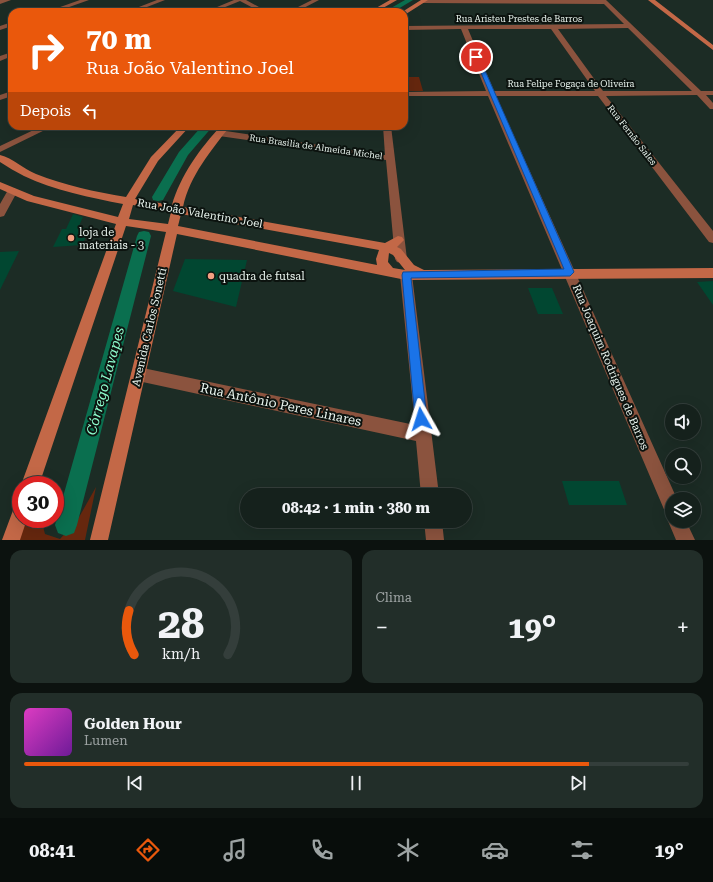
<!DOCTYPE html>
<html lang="pt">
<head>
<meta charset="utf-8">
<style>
	body { margin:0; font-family:"Roboto Serif",serif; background:#222e29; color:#f1f3f6; height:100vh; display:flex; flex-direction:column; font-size:15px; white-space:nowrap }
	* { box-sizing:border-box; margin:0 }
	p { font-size:13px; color:#9da3a3 }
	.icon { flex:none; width:22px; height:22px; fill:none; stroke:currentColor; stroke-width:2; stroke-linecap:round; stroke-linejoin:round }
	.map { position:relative; height:540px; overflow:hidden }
	.panel { display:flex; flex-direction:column; gap:10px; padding:10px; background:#0c120f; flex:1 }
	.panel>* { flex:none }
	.top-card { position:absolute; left:8px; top:8px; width:400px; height:122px; border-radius:12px; box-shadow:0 4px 16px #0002,0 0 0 1px #343e3b; background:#ea580c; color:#fff; overflow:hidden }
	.fabs { position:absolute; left:665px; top:404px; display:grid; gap:8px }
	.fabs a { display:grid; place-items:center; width:36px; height:36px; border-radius:50%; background:#15211c; box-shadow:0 4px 16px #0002,0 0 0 1px #343e3b; font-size:20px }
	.speed { position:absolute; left:12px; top:476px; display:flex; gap:8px; font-size:20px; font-weight:700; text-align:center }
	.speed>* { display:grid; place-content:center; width:52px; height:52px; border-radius:50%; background:#15211c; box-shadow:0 4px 16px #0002,0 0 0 1px #343e3b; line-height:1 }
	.speed .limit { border:6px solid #d22; background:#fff; color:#111 }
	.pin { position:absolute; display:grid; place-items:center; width:34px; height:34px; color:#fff; margin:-17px; border:2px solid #fff; border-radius:50%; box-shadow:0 1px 4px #0007 }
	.me { position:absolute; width:44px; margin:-22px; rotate:354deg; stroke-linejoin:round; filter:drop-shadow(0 0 3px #0008) }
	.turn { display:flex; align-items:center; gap:14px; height:84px; padding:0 12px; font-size:18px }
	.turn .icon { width:52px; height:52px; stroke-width:2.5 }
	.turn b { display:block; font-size:28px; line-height:34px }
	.then { display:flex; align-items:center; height:38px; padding:0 12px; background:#0003; gap:8px; font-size:15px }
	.big { font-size:30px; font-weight:700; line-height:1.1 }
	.panel .card { flex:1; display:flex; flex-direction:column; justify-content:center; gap:6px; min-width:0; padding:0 14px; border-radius:12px; background:#222e29 }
	.panel .dial { align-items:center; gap:0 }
	.dial svg { height:104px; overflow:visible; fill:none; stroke:#343e3b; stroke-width:7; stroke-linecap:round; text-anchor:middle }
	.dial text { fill:#f1f3f6; stroke:none }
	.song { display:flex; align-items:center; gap:12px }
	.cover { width:48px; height:48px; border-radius:6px; background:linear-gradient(135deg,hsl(310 70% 55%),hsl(280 70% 35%)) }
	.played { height:4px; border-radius:2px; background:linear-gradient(90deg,#ea580c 85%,#343e3b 85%) }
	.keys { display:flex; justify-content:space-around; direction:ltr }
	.heat { display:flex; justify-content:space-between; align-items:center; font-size:22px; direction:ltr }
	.panel .tiles { flex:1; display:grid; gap:10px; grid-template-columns:1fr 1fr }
	.card:last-child { grid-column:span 2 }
	.trip { position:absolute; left:240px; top:488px; width:232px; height:40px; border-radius:20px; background:#15211c; box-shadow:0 4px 16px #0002,0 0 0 1px #343e3b; font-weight:700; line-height:40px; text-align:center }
	.tabs { display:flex; height:64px; justify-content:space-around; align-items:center; background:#080d0b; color:#9da3a3 }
	.tabs .icon { width:28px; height:28px }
	.tabs .active { color:#ea580c }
	.tabs b { font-size:18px; color:#f1f3f6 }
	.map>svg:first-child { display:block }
	.green { fill:#66270e }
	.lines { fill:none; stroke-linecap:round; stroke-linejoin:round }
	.canal { fill:#0a6f4f; fill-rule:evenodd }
	.building { fill:#014731 }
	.street { fill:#8b533e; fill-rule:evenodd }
	.secondary { fill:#c36847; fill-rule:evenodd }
	.route { fill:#1a73e8; stroke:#114b97 }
	.poi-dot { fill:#f3a082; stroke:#0c130f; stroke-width:1.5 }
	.labels { text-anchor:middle; stroke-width:4; stroke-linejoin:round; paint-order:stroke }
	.far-street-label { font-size:9px; fill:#e9f4ee; stroke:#0c130f }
	.street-label { font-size:11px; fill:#e9f4ee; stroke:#0c130f }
	.poi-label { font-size:11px; fill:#e9f4ee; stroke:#0c130f; text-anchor:start }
	.near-street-label { font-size:13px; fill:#e9f4ee; stroke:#0c130f }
	.near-water-label { font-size:14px; font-style:italic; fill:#8ffecf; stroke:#0c130f }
</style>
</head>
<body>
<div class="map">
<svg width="713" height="540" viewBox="0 0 713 540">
	<rect width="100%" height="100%" fill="#1c2c25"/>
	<path class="green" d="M404,77h15l4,14h-19z
		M96,487l-11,53h-66l8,-21h14l4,15 15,5 18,-20z"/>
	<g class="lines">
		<path class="canal" d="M405,0h8l-20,12h-9z
			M202,126h11l-25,29 -25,45 -5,1 -5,-1 -1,-3 27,-45z
			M144,231l5,1 2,4 -74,289 -3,8 -8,3 -8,-3 -3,-8 82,-289 2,-4z"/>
	</g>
	<path class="building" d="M73,214l10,3 -5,11h12l-8,17 -29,2 9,-18h4z
		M19,251l-19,39v-38z
		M185,259l62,1 -11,47 -63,-16z
		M713,281v24l-16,-23z
		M528,288h24l11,26h-25z
		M562,481h57l8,24h-58z"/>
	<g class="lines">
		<path class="street" d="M0,0h11l-11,4z
			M80,0h9l-34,12h-9z
			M157,0h8l-31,12h-8z
			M234,0h12l22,12h-7l-21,-11 -27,11h-8z
			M312,0h7l-23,12h-8z
			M421,0h185l95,91h12v4h-7l7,8v6h-3l-13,-14 -91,1 107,135v12l-4,-1 -111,-146h-102l181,403h-5v22h14l9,19h-19l-8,-19 2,-5 -4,-2 -178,-418h-84v-4l82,-1 -25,-62 -57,1v-4l220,-2 -20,-20 -181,-1 -2,-1zM628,28l64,63h-89l-45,-62zM468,29h83l44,62h-101z
			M12,22v4l-12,4v-4z
			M12,52v4l-12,5v-5z
			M12,91v5l-12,4v-5z
			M42,126h11l-53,26v-6z
			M383,126h8l16,133 -2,3 -4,1 -4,-1 -2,-3 -9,-99 -167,-24 -4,-3 4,-3 166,25z
			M12,189l5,3 -13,24 -4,1v-13l8,-14z
			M406,270l4,2 2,3 27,220h-18l-5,-54 -278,-60 -5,-2 -2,-5 2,-5 5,-2 277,58 -15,-150 2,-3z
			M424,521h18l2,19h-18z"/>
		<path class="secondary" d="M390,0h7l-21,12h-7z
			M421,0h7l-22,14 -2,1v-3h-2z
			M648,0h7l58,45v5z
			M181,126h9l-32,35 -23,38 37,6c8,-29 29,-58 49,-79h9c-19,25 -40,49 -47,81l202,36 13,-7 4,1 2,3 -7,7 4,2 13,16 10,5 289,-2v10l-307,2 -229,-46 -69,306h-18l76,-308 -40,-6 -87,259h-18l95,-261 -89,-23 -27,-12v-7l34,14 84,21 5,-13c-31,-6 -70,-14 -99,-28 -8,-4 -16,-9 -24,-14v-7c13,3 23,14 36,19 28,11 59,18 90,23l25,-40zM133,205l38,7 -3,12 -39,-5zM181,214l198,36 -3,9 1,6 -199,-39zM389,253l4,2 12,15 -12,-2 -5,-6z
			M21,502v17h6l-7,21h-18l13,-35z"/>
	</g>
	<path class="route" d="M474,56l5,1 95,215 -4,4 -159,2 16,141 -2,5 -4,1 -4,-1 -2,-5 -13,-144 1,-3 161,-3z"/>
	<g class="poi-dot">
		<circle cx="71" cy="238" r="4"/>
		<circle cx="211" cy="276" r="4"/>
	</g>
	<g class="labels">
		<g class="far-street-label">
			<text x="519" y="22">Rua Aristeu Prestes de Barros</text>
			<text x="571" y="87">Rua Felipe Fogaça de Oliveira</text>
			<text transform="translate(632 135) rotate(52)" y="3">Rua Fernão Sales</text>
			<text transform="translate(316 147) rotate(8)" y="3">Rua Brasilia de Almeida Michel</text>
		</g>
		<g class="street-label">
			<text transform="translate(200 213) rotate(10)" y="4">Rua João Valentino Joel</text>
			<text transform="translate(149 327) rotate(-77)" y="4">Avenida Carlos Sonetti</text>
			<text transform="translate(611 367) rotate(67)" y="4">Rua Joaquim Rodrigues de Barros</text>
		</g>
		<g class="poi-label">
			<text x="79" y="236">loja de<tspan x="79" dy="13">materiais - 3</tspan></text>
			<text x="219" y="280">quadra de futsal</text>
		</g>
		<g class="near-street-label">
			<text transform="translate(281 404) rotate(12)" y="5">Rua Antônio Peres Linares</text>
		</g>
		<g class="near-water-label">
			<text transform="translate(105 381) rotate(-75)" y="5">Córrego Lavapes</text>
		</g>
	</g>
</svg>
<div class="fabs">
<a><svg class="icon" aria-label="sound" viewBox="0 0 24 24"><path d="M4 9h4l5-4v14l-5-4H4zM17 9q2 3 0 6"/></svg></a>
<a><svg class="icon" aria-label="search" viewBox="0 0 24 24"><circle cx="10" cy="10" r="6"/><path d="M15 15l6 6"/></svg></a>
<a><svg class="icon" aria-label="layers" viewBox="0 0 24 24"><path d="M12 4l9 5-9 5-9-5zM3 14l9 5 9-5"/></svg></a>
</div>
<div class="speed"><div class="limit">30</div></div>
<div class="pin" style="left:476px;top:57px;background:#d93025"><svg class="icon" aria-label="arrive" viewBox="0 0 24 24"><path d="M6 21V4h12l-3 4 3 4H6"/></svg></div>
<svg class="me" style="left:421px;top:419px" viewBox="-20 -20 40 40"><path d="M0-17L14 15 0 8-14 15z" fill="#1a73e8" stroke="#fff" stroke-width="4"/></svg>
<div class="trip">08:42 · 1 min · 380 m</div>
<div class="top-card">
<div class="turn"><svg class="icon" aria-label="right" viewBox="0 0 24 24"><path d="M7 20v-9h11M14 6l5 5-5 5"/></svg><div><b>70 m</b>Rua João Valentino Joel</div></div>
<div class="then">Depois<svg class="icon" aria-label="left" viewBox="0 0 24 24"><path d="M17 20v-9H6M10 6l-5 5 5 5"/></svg></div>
</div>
</div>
<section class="panel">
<div class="tiles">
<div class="card dial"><svg viewBox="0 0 100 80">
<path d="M14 69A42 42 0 1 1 86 69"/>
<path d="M14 69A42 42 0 0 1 10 35" stroke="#ea580c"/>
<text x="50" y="56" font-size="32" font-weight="700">28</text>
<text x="50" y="72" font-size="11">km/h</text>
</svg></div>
<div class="card"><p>Clima</p>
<div class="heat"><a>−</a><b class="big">19°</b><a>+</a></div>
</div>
<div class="card">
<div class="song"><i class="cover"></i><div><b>Golden Hour</b><p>Lumen</p></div></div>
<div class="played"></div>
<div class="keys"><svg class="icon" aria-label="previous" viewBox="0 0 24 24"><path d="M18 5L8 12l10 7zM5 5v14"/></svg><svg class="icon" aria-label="pause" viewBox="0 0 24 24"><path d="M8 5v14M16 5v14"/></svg><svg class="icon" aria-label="next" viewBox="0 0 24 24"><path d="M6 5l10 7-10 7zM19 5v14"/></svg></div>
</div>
</div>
</section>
<nav class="tabs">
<b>08:41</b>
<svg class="icon active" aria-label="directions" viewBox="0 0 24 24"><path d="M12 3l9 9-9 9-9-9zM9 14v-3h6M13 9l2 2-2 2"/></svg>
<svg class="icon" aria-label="music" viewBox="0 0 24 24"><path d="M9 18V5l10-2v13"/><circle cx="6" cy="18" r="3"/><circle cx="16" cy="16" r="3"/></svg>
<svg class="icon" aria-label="phone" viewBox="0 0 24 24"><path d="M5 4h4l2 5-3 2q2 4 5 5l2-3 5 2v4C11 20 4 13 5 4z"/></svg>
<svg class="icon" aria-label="climate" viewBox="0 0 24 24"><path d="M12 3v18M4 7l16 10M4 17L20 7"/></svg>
<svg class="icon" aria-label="car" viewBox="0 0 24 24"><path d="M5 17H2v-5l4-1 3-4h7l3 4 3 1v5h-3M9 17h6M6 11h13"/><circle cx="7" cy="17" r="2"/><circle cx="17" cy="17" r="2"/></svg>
<svg class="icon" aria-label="filters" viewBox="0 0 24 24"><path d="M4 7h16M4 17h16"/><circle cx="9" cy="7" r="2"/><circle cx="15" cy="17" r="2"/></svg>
<b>19°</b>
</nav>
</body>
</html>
